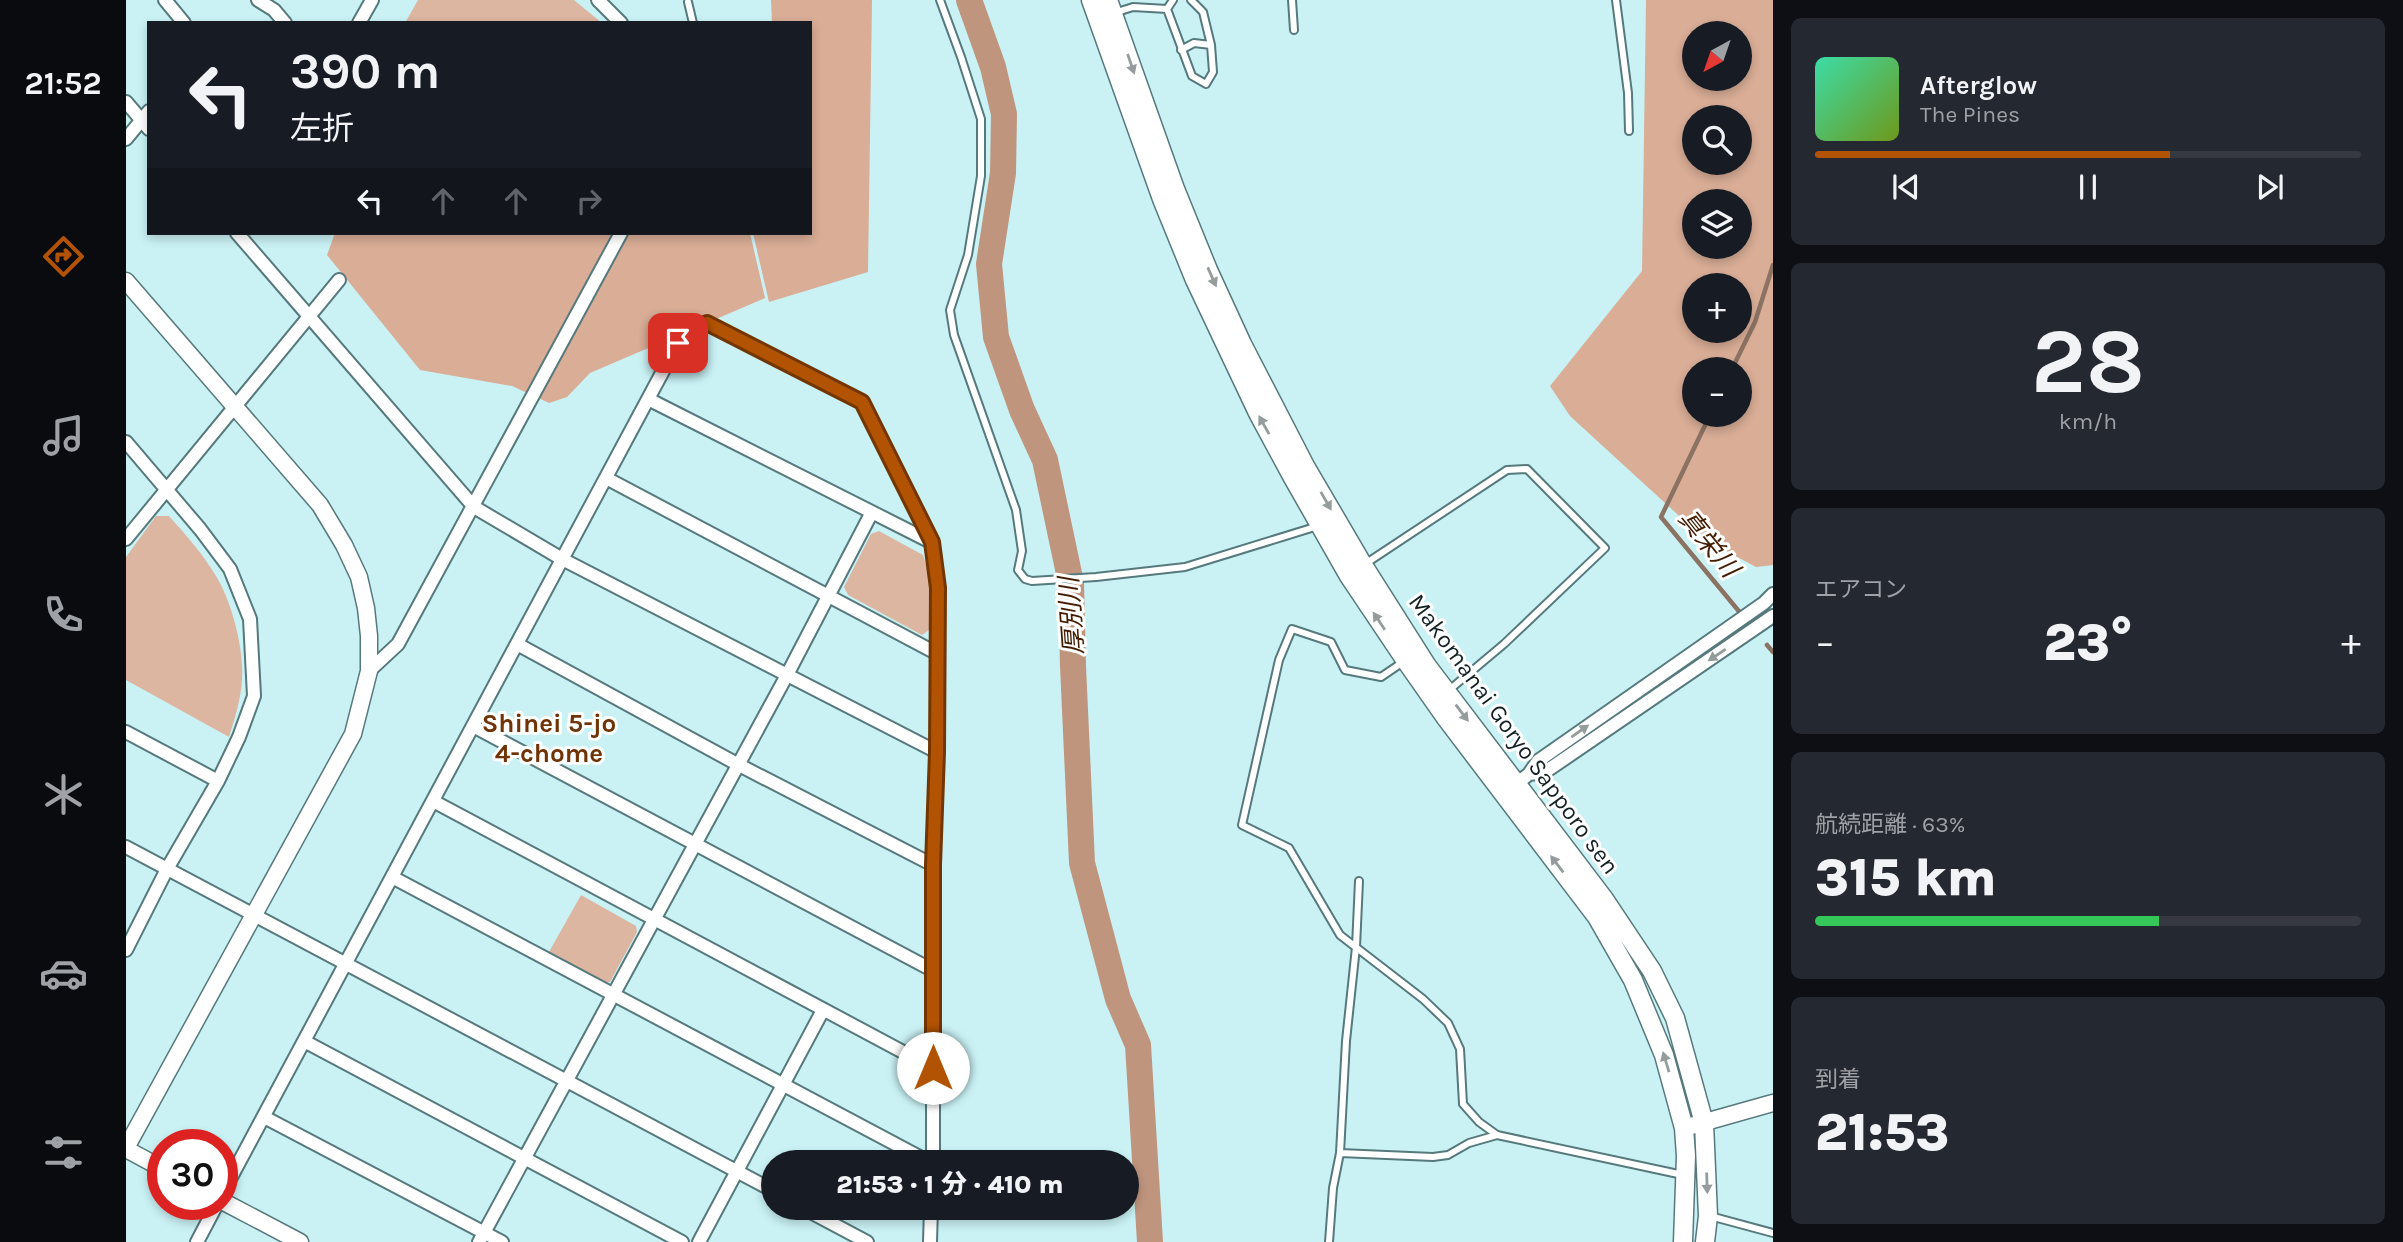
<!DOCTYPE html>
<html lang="ja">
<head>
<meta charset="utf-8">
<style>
	body { margin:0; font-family:Karla,"Noto Sans JP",sans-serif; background:#242831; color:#f1f3f6; height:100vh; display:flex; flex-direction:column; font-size:26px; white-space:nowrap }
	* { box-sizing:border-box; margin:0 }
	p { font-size:23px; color:#9ea1a6 }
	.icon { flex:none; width:38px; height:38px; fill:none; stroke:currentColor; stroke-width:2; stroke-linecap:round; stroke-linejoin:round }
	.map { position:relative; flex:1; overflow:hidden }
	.details { display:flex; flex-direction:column; gap:18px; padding:18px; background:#0d0f14; width:630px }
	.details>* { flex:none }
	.guide { position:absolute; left:21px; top:21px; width:665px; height:214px; border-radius:0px; box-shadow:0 4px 10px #0003; background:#171b24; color:#f1f3f6; overflow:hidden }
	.needle { width:46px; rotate:220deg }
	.tools { position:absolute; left:1556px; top:21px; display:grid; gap:14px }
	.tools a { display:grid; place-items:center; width:70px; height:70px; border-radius:50%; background:#171b24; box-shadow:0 4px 10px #0003; font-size:35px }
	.speed { position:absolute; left:21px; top:1129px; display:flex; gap:14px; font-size:35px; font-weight:700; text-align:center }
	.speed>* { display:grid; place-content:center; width:91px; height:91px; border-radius:50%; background:#171b24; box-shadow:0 4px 10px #0003; line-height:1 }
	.speed .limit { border:10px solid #d22; background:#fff; color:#111 }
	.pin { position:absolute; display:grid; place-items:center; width:60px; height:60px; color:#fff; margin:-30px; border-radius:14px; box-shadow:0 4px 10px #0006 }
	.me { position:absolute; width:77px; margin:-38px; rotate:0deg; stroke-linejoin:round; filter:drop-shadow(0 0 5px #0008) }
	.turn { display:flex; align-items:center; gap:24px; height:147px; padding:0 28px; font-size:32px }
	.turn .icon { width:91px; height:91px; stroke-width:2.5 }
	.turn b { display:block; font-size:49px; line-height:60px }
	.lanes { display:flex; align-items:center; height:66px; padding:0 28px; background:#0003; justify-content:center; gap:35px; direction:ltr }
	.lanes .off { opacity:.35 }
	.big { font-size:52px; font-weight:800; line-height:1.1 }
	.details .card { flex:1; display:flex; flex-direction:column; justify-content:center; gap:10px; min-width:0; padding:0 24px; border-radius:10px; background:#242831 }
	.details .dial { align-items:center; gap:0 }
	.dial b { font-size:91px; line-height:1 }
	.song { display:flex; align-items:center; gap:21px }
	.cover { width:84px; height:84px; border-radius:10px; background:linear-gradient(135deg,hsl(160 70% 55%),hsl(80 70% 35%)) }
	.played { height:7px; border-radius:4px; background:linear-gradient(90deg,#b15303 65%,#363941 65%) }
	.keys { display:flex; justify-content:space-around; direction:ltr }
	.heat { display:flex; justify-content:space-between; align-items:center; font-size:38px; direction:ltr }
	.charge { height:10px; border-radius:5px; background:linear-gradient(90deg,#34c759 63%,#363941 0) }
	.trip { position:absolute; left:635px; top:1150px; width:378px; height:70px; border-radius:35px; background:#171b24; box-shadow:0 4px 10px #0003; font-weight:800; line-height:70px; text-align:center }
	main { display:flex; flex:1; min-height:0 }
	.tabs { display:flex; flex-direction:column; width:126px; justify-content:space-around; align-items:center; background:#090b0e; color:#9ea1a6 }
	.tabs .icon { width:49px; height:49px }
	.tabs .on { color:#b15303 }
	.tabs b { font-size:32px; color:#f1f3f6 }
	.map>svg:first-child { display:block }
	.green { fill:#dcb6a1 }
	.forest { fill:#d9ad96; fill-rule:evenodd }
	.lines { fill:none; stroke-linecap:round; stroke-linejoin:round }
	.stream { stroke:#8b7263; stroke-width:4.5 }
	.river { stroke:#bf957e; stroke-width:26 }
	.service-casing { stroke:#55797c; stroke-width:10 }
	.minor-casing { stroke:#55797c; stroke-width:16 }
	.tertiary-casing { stroke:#55797c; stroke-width:19 }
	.secondary-casing { stroke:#55797c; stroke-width:21 }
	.service { stroke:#fff; stroke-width:6 }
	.minor { stroke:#fff; stroke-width:12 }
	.tertiary { stroke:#fff; stroke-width:16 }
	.secondary { stroke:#fff; stroke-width:18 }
	.oneway { fill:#959c9c }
	.route-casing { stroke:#733602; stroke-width:18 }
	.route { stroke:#b15303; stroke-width:12 }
	.labels { text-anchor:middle; stroke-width:6; stroke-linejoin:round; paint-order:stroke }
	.street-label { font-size:24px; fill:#132224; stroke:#fff }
	.water-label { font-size:26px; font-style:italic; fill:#441c01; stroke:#fff }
	.neighbourhood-label { font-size:26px; font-weight:bold; fill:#6f3305; stroke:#fff }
</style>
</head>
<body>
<main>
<nav class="tabs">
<b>21:52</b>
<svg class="icon on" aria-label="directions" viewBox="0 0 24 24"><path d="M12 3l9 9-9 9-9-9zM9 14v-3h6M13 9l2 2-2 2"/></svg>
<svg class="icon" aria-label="music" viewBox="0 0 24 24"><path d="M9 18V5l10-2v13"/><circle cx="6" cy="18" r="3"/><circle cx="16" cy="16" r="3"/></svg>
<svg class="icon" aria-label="phone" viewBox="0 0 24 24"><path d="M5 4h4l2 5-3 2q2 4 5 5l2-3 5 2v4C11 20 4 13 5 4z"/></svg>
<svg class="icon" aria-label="climate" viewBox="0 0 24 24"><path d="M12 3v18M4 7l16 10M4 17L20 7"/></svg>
<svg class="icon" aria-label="car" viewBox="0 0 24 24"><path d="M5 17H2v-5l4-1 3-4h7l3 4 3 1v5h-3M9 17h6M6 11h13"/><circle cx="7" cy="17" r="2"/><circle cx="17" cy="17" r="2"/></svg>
<svg class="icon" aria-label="filters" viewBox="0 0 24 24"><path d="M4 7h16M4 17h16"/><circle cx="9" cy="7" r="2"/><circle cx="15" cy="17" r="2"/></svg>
</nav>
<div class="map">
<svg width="1647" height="1242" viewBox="0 0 1647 1242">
	<rect width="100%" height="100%" fill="#caf2f5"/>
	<path class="green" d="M292,0h156l28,23h-197z
		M30,516h13c17,19 34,38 47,60 16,26 28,73 26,103 -1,20 -7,39 -13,58l-103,-57v-123z
		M753,531l44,24 10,33 -1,40 -10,7 -74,-40 -4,-8 27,-53z
		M455,895l55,31 1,6 -27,50 -7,1 -54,-31z"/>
	<path class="forest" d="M645,0h101l-4,272 -99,30 -16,-69h57v-210h-38z
		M1520,0h127v565l-17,2 -41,-22 -27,-21 -118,-108 -20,-30 92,-115zM1568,33h46v46h-46zM1568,117h46v46h-46zM1568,201h46v46h-46zM1568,285h46v46h-46zM1568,369h46v46h-46z
		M209,233h415l15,65 -175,75 -23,24 -18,6 -37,-17 -92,-16 -93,-115z"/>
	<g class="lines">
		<path class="stream" d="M1606,369l23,-47 18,-57
			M1584,415l-49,102 81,98
			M1641,645l6,7"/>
		<path class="river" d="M843,0l24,67 11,47 -1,59 -14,91 7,73 26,73 23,50 26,123 2,83 9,197 36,136 20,46 12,197"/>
		<g class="service-casing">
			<path id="service" d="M814,0l21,57 20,62v57l-13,79 -18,55 4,25 62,175 6,41 -4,19 7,9 7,2 64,-4 89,-10 133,-41
				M1166,0l2,30
				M1490,0l12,93 1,38
				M562,2l5,21
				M1041,9l25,67 14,8 7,-12 -2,-27 -8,-33 -12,-12
				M988,13l19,-6 34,2 6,-9
				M1055,50l13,-7 17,2
				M1239,564l142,-94 20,-1 78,79 -101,96 -56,47
				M1277,662l-22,15 -36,-7 -14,-28 -39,-13 -13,31 -37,165 47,23 51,87 83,64 25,24 12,26 3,55 16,18 18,13 186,40
				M1214,1153l93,4 15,-2 21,-12 28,-8
				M1584,1216l63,17
				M1203,1242l4,-54 7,-35 6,-112 10,-94 3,-66"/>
		</g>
		<g class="minor-casing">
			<path id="minor" d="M39,0l19,23
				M132,0l16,10 11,13
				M472,0l23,23
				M233,23l13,-23
				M0,102l23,27
				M0,139l23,-28
				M111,233l237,274 88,52 375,193
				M522,399l283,143
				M0,442l74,87 30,40 20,50 4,77 -15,41 -21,44 -51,88 -41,81
				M480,478l330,175
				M0,539l213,-259
				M391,644l222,121 194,100
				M243,671l29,-27 223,-411
				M347,726l461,245
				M0,732l92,49
				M1403,774l16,-2 228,-156
				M1384,789l19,-15 9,-13 226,-158 9,-9
				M307,801l500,267
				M0,847l648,344
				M266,877l537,285
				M178,1041l378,201
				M138,1117l238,125
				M96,1194l456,-851 29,-20 155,79 70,140 6,46 -1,164 -4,113v297
				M677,1208l64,34
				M71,1242l20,-38
				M353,1242l308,-567 85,-163
				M573,1242l124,-232
				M804,1242l1,-34"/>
		</g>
		<g class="tertiary-casing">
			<path id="tertiary" d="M0,281l194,224 24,40 15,32 7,31 3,28v35l-16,63 -227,414
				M1565,1126l82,-23
				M0,1149l37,20
				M96,1201l78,41"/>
		</g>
		<g class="secondary-casing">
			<path id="secondary" d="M965,0l71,199 33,81 63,133 34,63 57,100 57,85 40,57 151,199 36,63 31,75 20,73 2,28 -3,86
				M982,0l67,189 33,81 34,74 63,122 58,99 64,101 177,233 48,72 23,47 29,105 4,93 -3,26"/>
		</g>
		<use href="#service" class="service"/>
		<use href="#minor" class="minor"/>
		<use href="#tertiary" class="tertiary"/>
		<use href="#secondary" class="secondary"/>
	</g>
	<defs><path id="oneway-solid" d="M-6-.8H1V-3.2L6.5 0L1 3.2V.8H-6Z" transform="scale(1.75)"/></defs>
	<g class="oneway">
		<use href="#oneway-solid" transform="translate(1005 64) rotate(71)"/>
		<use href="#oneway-solid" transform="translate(1086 277) rotate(66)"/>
		<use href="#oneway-solid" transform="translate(1138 425) rotate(-119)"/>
		<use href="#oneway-solid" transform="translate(1200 501) rotate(60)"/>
		<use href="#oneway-solid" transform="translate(1253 621) rotate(-124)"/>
		<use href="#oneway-solid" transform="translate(1591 655) rotate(146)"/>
		<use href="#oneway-solid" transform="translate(1336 713) rotate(53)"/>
		<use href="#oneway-solid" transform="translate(1454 731) rotate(-35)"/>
		<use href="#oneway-solid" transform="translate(1431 864) rotate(-127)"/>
		<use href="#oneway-solid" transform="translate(1540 1062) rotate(-107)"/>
		<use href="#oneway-solid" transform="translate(1581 1183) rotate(88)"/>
	</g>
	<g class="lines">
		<g class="route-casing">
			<path id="route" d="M552,343l29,-20 155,79 70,140 6,46 -1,164 -4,113v203"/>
		</g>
		<use href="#route" class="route"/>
	</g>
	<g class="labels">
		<g class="street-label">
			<text transform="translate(1388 734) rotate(54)" y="8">Makomanai Goryo Sapporo sen</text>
		</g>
		<g class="water-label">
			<text transform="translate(1583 543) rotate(51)" y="9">真栄川</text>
			<text transform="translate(945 616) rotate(-94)" y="9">厚別川</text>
		</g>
		<g class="neighbourhood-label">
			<text x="423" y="732">Shinei 5-jo<tspan x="423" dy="30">4-chome</tspan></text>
		</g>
	</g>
</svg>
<div class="tools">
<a><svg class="needle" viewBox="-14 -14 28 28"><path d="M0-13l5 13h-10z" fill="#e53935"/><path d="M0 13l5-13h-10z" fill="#9ea1a6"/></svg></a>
<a><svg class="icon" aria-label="search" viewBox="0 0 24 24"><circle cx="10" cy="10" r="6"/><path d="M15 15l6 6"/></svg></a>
<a><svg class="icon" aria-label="layers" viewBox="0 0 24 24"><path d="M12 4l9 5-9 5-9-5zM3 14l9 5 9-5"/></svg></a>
<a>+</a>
<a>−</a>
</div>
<div class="speed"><div class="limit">30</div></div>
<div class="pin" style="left:552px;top:343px;background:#d93025"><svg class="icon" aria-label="arrive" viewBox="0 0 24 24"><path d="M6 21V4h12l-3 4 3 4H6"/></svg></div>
<svg class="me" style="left:807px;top:1068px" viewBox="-20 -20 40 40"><circle r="19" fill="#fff"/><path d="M0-13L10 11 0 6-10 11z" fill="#b15303"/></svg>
<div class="trip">21:53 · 1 分 · 410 m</div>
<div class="guide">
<div class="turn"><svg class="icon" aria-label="left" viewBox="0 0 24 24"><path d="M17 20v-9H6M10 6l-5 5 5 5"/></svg><div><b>390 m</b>左折</div></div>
<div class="lanes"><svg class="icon" aria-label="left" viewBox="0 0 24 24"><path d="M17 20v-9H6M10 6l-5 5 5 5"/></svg><svg class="icon off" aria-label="ahead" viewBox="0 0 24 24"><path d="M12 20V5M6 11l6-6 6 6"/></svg><svg class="icon off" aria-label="ahead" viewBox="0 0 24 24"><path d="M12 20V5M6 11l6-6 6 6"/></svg><svg class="icon off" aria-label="right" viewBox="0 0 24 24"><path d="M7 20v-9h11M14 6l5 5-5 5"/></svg></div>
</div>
</div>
<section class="details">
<div class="card">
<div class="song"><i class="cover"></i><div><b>Afterglow</b><p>The Pines</p></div></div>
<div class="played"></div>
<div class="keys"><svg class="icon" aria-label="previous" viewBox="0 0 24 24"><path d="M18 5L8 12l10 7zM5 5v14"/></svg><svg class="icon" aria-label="pause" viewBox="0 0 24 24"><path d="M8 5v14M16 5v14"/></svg><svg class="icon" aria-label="next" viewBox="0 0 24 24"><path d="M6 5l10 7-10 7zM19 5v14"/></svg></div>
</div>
<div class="card dial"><b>28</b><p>km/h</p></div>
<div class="card"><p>エアコン</p>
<div class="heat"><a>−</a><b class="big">23°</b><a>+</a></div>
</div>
<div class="card"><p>航続距離 · 63%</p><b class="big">315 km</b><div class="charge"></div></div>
<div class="card"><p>到着</p><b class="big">21:53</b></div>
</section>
</main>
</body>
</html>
